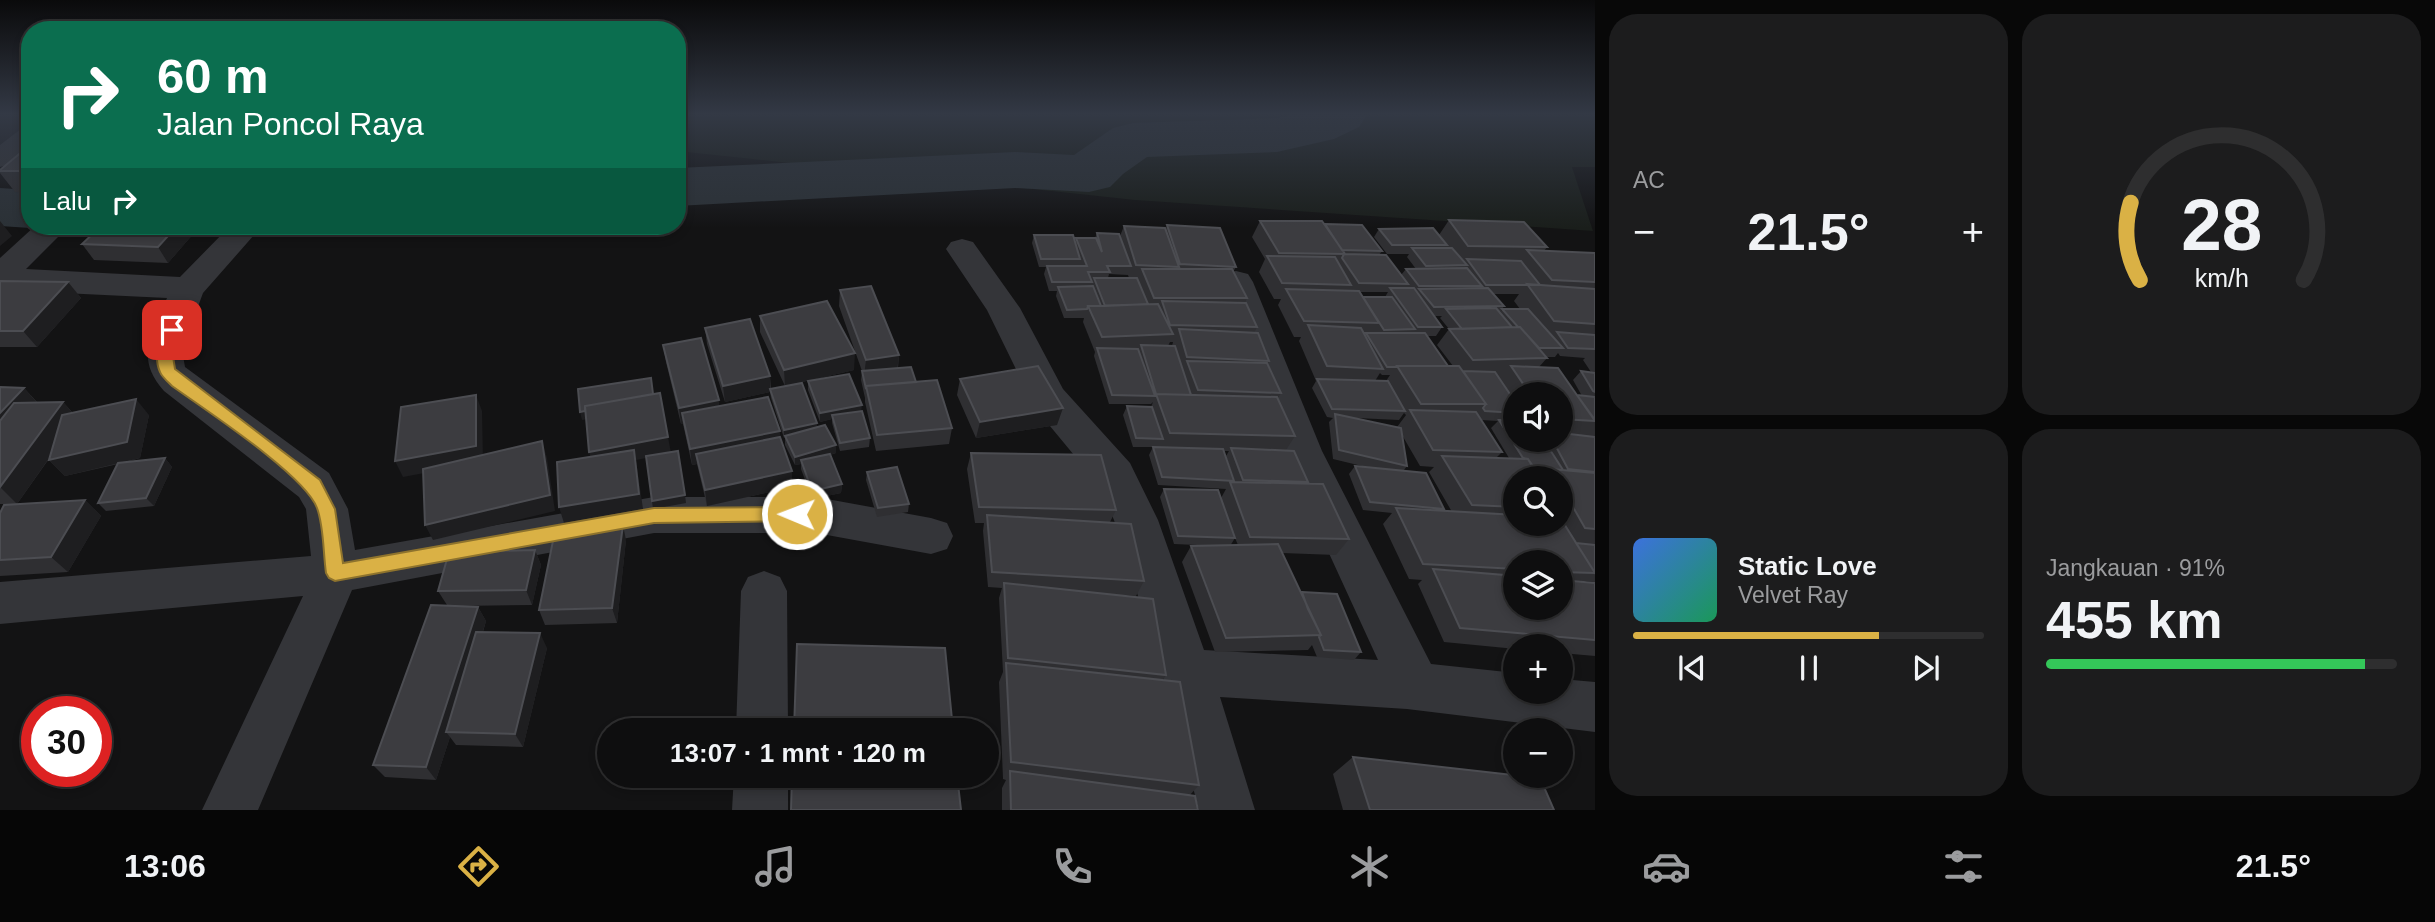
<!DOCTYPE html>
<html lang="id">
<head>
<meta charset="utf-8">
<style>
	body { margin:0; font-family:Arial,sans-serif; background:#1c1c1d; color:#f1f3f6; height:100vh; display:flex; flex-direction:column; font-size:26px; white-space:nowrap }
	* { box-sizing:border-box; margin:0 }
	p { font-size:23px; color:#9b9c9e }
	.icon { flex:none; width:38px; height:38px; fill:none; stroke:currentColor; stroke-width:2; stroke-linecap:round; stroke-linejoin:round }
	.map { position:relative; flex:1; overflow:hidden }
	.panel { display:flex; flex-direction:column; gap:14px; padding:14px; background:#080808; width:840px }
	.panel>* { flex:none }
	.hud { position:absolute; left:21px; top:21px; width:665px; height:214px; border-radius:28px; box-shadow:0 4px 10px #0003,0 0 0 2px #2e2e2f; background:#0b6e4f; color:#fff; overflow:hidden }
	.buttons { position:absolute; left:1503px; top:382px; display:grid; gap:14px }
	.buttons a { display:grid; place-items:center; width:70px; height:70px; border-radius:50%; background:#0e0e0f; box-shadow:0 4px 10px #0003,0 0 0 2px #2e2e2f; font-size:35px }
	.speed { position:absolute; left:21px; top:696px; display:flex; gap:14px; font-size:35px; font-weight:700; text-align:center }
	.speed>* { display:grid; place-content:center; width:91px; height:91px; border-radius:50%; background:#0e0e0f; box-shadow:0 4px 10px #0003,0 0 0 2px #2e2e2f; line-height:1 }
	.speed .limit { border:10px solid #d22; background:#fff; color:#111 }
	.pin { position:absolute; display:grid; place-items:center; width:60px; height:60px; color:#fff; margin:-30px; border-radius:14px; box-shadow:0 4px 10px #0006 }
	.me { position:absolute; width:77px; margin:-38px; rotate:271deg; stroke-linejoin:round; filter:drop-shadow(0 0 5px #0008) }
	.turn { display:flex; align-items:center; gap:24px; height:147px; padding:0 21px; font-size:32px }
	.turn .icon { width:91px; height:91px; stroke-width:2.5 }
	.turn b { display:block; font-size:49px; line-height:60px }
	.then { display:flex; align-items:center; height:66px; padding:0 21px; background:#0003; gap:14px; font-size:26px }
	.big { font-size:52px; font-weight:700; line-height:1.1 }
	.panel .tile { flex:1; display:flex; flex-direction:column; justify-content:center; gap:10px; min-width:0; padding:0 24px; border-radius:28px; background:#1c1c1d }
	.panel .dial { align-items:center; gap:0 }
	.dial svg { height:182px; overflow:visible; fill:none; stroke:#2e2e2f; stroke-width:7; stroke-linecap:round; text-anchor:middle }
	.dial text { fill:#f1f3f6; stroke:none }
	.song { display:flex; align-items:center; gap:21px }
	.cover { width:84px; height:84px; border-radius:10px; background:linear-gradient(135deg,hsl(220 70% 55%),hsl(150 70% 35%)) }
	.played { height:7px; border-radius:4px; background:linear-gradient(90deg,#dab145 70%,#2e2e2f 70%) }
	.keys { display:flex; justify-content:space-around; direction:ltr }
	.heat { display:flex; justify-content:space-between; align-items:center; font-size:38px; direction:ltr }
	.charge { height:10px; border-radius:5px; background:linear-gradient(90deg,#34c759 91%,#2e2e2f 0) }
	.panel .tiles { flex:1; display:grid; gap:14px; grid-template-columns:repeat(2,1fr) }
	.trip { position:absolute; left:597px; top:718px; width:402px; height:70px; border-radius:35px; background:#0e0e0f; box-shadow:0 4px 10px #0003,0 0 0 2px #2e2e2f; font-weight:700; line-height:70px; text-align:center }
	.tab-bar { display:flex; height:112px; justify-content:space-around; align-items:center; background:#060606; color:#9b9c9e }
	.tab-bar .icon { width:49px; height:49px }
	.tab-bar .on { color:#dab145 }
	.tab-bar b { font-size:32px; color:#f1f3f6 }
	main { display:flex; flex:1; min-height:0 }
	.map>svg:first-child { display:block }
	.green { fill:#1a1e1b }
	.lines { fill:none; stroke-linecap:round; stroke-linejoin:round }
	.river { fill:#2b3136; fill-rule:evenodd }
	.minor { fill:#343539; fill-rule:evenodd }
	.wall { fill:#2f2f32; fill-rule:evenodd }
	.shaded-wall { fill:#1e1e20 }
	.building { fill:#3c3c40; stroke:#4c4d52; stroke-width:2 }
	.route { fill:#dab145; stroke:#8e732d; stroke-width:2 }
</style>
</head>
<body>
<main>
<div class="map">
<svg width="1595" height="810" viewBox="0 0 1595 810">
	<rect width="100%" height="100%" fill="#131314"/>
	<path class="green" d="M677,115h918v52h-23l21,64 -458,-31 -458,-49z"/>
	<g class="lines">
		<path class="river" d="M1290,115h77l-8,12 -25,12 -57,13 -130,5 -24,17 -13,13 -21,5 -74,-4 -338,18v-38l338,-16 59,3 39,-27 20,-5 144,-5z
			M0,188l30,2v36h9l-9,2 -30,-2z"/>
		<path class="minor" d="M30,127v22l-20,15 -10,3v-23l20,-15z
			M35,226h34l-43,43 154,8 50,-51h32l-59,67 -21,57 3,17 144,106 19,36 7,41 299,-53h162l115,21 16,5 6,13 -6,13 -16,5 -115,-21h-162l-302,57 -94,220h-56l101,-214 -303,28v-42l311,-26 -5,-47 -7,-12 -135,-106c-30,-34 -12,-56 3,-93l-167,-8v-32z
			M962,239l11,3 47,66 43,81 67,74 28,57 46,130 174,10 -96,-209 -63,-169 5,-8 12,-3 12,3 5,8 69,169 109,213 85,9v18h45v-12l34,3v50l-188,-23 -187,-12 35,113h-56l-37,-138 -48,-152 -16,-36 -63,-76 -48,-98 -41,-61 5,-7z
			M764,571l16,6 7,14 1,139h-52l5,-139 7,-14z
			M734,775h54v35h-56z"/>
	</g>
	<path class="wall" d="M30,145v48l-15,-1 -15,-19v-3z
		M1449,220l98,27 -3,4 51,2v329l-9,-1 -2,1 11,1v73l-34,-3v-7h-45v3l-72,-7 -26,-58 4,-4 -13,-1 -26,-55 9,-11 -29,-3 -14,-36 6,-8 11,1 -33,-8 -4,-37 4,-4 -6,-1 -15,-29 4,-7 -17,-40 2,-4h-7l-16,-32 3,-6h-7l-15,-27 6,-13 -13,-22 8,-16 65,3 57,27 -3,4 22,20 5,-6h10l-9,-12 2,-3h-22l-13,-17 5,-8 60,6zM1360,292h28l-3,5h-22zM1493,294h26l-5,7 6,8h-18l-2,4 4,-7zM1434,316h8l-2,2 9,11 -12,16 16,21h-5l-21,-30h9l6,-9zM1558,353l2,3 25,2 -2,2 8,12 -10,-1 -8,9 9,16 -5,-1 -38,-28 8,-9 -1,-1h9zM1380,373l2,2h8l-4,6h-11zM1516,394h45v45h-45zM1404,413l2,2 -9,12 1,1 -42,-10 43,2zM1481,420l17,1 -7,7 18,30h-13l6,-6zM1402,435l18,31 14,1 -5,5 23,40 -10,-1 2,-2 -40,-39 3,-4zM1516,478h45v45h-45zM1516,562h45v45h-45z
		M1167,225l69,42 -3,5 14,26 -2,5 12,24 -3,6 15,28 -1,3 13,29 -3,5 17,38 -9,14 22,32 -1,2 42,55 -13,16 -54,-2 19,40 1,-1 59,60 -7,8 -37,-3 -5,-12 -4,5 -93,2 -33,-90 9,-16h28l-45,-2 -14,-47 4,-8 57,9 5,-9 -68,-4 -9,-30 4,-8h-20l-10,-32 4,-9 24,1 2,-5 -2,2h-42l-15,-48 1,-4 -12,-30 1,-4h-20l-8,-22 1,-5h-8l-5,-17 2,-7h-7l-7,-24 2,-8 41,7 1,-4h19l2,-5 23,3 4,-10 42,3zM1109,274l19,1 1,3h-21zM1170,342h3l-1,4h-4zM1223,451h6l-3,5 9,26h-2l1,-1zM1235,538l3,7 -8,1z
		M177,226h13l4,7 -26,30 -74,-3 -12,-16z
		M0,281l68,1 13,16 -44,49h-37z
		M840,290l59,65 -1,13 18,14 36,46 -3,16 -73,7 -11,-49v-4l-4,-18 1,-9 -23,-65z
		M760,316l94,54 -69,16 -25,-54z
		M705,328l65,48 1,13 46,34v4l19,26 -6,2 12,29 -1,9 -29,6 -11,-30v-5l-6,1 -10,-20v-7h-1l-13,-40 -1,-6 -45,10 -18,-58z
		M663,345l56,55v6l61,32 12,49 -85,19 -10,-42 -5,1 -9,-41h-2l-15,-62z
		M960,379l97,46 -81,13 -19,-43z
		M808,381l54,30 8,27 -1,9 -29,4 -8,-28v-4l-12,3 -12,-32z
		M0,387l24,1 13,14h26l10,11 76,2 -9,43 -17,5 42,-5 7,9 -18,39 -48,5 -8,-8 20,-39 -53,12 -16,-16 2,-4 -34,48h-17z
		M971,453l145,57 -6,12 34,59 -8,15 -15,-1 45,80 -3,5 36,105 -9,10 8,15h-196v-22l4,-8 -3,-1 -4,-97 4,-10 -4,-74 3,-10 -14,-1 -5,-56 1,-8h-9l-8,-54z
		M867,472l42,32 -1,8 -31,5 -11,-37z
		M85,500l16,16 -33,56 -68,4v-63z
		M626,540l-9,83 -72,2 -6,-15z
		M535,550l6,15 -9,40 -74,1 20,1 8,14 -3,11 64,16 -24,99 -67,-2 -6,-8 -14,43 -51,-3 -12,-12 74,-160 -9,-14z
		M1353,757l201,53h-211l-10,-36z"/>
	<path class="shaded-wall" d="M0,115h30v7l-30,23z
		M0,221l12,15 -12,10z
		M177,226h13l4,7 -26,30 -10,-16z
		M68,282l13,16 -44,49 -14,-16z
		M855,353l-1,17 -69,16 -1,-16z
		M899,355l-2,16 -33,5 2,-16z
		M770,376v16l-45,10 -2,-16z
		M24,388l15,17 -39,42v-34z
		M476,395l6,16 1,51 -80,15 -8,-16z
		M136,399l13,16 -9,43 -75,18 -16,-16z
		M654,400l1,9 -73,11 -2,-8z
		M719,400l1,16 -38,-3 1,11h-2l-2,-16z
		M63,402l14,16 -60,86 -17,-17z
		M862,405l-1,8 -29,2v4l-12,3v-9z
		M1063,408l-6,17 -81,13 4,-16z
		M817,423v9l-33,6v-8z
		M780,431v16l-84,7 1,10 -5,1 -2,-16z
		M668,437l3,16 -35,7 7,49 -79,14 -5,-16 34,-39 -4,-16z
		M542,441l5,17 8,53 -122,29 -8,-15z
		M836,445v8l-34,10 -1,-3v4l-6,1v-8z
		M165,458l7,9 -18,39 -8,-8z
		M792,471v16l-85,19 -2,-16z
		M842,484l-1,9 -29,6v-8z
		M685,495l1,8 -33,6 -1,-8z
		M85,500l16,16 -33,56 -17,-15z
		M623,525l3,15 -9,83 -5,-15z
		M535,550l6,15 -9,40 -6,-15z
		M478,607l8,14 -35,112 -5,-1 4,5 -14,43 -10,-13z
		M540,633l7,15 -24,99 -8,-13z"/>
	<path class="building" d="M30,145v26h-30v-1z
		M1449,220l75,2 23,25 -79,-1z
		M1260,221h62l23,33 -66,-1z
		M1325,224l37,1 20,26 -40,-1z
		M1167,225l53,3 16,39 -56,-3z
		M101,226h76l-19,21 -76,-3z
		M1124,226l41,2 14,39 -43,-2z
		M1433,228l14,17h-55l-13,-16z
		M1097,233l22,1 12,32h-24l3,6h-22l4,10h-40l-5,-16h40l-11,-28h20l6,14z
		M1034,235h39l7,24h-39z
		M1412,248h40l15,17 -41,1z
		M1527,250l68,3v29l-43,-2z
		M1344,254l42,1 22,29 -49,-1 -17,-25z
		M1267,256l68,1 16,28 -69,-2z
		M1467,259l54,2 19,24h-54z
		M1467,268l15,18h-63l-13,-17z
		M1142,269h90l15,29h-93z
		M1094,278h43l11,26 -43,2z
		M0,281l68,1 -45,49h-23z
		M1527,284l68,5v35l-41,-3z
		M871,286l28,69 -33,5 -26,-70z
		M1093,286l8,20h-13l-1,3 -20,1 -9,-23z
		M1390,288h24l28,39h-24z
		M1488,288l16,18 -70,1 -15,-18z
		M1286,289l73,2 20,32 -75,-2z
		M1363,297h29l23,32 -31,1z
		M827,301l28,52 -71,17 -24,-54z
		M1162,301l84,2 11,24 -87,-2z
		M1158,304l15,30 -71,3 -14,-31z
		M1496,308l16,19 -50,2 -16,-20z
		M1502,309h26l35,39h-24l-19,-21h-2z
		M750,319l20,57 -47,10 -18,-58z
		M1308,325l53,3 22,41 -56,-3z
		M1520,327l27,31 -74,2 -24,-31z
		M1179,329l79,4 11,28 -82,-4z
		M1557,332l38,3v14l-27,-1z
		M1366,333h59l23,33h-51v1h-10z
		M701,338l18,62 -40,8 -16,-63z
		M1141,345l34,1 16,49 -35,-1z
		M1097,348l41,1 17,47 -43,-1z
		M1187,361l80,2 14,30 -83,-3z
		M1038,366l25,42 -83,14 -20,-43z
		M1397,366h62l27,38h-65z
		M1511,366l47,2 37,53 -34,-2v-25h-31z
		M911,367l5,15 -50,4v3l-4,-18z
		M1463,371l32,1 21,31v10l-31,-2 -2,-3 3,-4z
		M1581,371l14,2v19l-2,-1z
		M849,374l13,31 -42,8 -12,-32z
		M651,378l2,16 -68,12v5l-5,1 -2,-23z
		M1317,379l71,2 17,30 -73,-2z
		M937,380l15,48 -75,7 -11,-49z
		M802,383l15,40 -33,7 -14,-41z
		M0,387l24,1 -24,25z
		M660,393l8,44 -79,15 -4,-46z
		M1156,394l121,3 18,39 -125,-3z
		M476,395v51l-81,15 6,-54z
		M1577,395l18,2v23z
		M768,397l12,34 -90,18 -8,-36z
		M136,399l-9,43 -78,18 13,-45z
		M63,402l-63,85v-66l14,-18z
		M1127,406l25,1 11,32 -27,-1z
		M1410,410l66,2 26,40 -69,-2z
		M862,411l8,27 -30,5 -8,-28z
		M1335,414l66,14 6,38 -68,-16z
		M1499,420l17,1v18h27l20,31 -29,-1 -6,-10 -5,-1z
		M825,425l11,20 -41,12 -10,-21z
		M1561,433l34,4v35l-27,-3 -16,-30h9z
		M780,437l12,34 -87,19 -9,-36z
		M542,441l8,54 -125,30 -2,-56z
		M1153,447l70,2 11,32 -72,-4z
		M1231,448l63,3 14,31 -65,-2z
		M634,450l5,44 -80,13 -2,-45z
		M678,451l7,44 -33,6 -6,-45z
		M971,453l130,2 15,55 -137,-3z
		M830,454l12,30 -30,7 -11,-31z
		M1442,456l86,3 13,19h-25v29l-44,-2z
		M165,458l-19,40 -48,5 20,-40z
		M1355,466l71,7 18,36 -74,-7z
		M897,467l12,37 -31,4 -11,-36z
		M1551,469l44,4v56l-10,-1 -24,-42v-8h-5z
		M1230,482l93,2 26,55 -99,-2z
		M1164,489l54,1 17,48 -57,-2z
		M85,500l-34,57 -51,3v-47l4,-8z
		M1396,508l120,7v8h45v-4l34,54 -34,-1v-10h-45v7l-93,-5z
		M987,515l144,9 13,57 -152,-9z
		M623,525l-11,83 -73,2 17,-84z
		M1576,543l19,2v28z
		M1278,544l43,91 -95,3 -35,-92z
		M535,550l-9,40 -88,1 11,-39z
		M1433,569l83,7v31h45v-27l34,3v57l-135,-12z
		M1004,583l149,16 13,76 -158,-17z
		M1302,592l35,2 24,58 -37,-2 -5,-13 2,-2 -13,-26z
		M431,605l47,2 -52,160 -53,-2z
		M476,632l64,1 -25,101 -69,-2z
		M797,644l148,4 8,82h-159z
		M1006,663l174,19 19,103 -188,-23z
		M1353,757l187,21 14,32h-184z
		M1010,771l185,25 3,14h-187z
		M792,775h165l4,35h-170z"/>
	<linearGradient id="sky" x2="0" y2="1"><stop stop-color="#0a0a0b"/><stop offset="0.5" stop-color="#333945"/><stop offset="1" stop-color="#333945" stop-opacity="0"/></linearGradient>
	<rect width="1595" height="228" fill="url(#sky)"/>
	<path class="route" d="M172,325l8,5 -8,20 3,19 145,111 15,29 8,54 311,-55 143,-1 7,2 2,5 -2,5 -7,2 -143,2 -319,58 -6,-3 -3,-5c-3,-21 -2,-46 -9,-65 -12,-33 -113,-99 -145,-122 -4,-4 -10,-9 -12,-14 -6,-13 -3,-42 12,-47z"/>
</svg>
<div class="buttons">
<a><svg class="icon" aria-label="sound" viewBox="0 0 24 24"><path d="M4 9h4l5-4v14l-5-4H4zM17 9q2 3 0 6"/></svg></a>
<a><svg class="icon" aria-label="search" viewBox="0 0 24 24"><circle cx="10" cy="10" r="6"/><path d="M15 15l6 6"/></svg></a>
<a><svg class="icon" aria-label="layers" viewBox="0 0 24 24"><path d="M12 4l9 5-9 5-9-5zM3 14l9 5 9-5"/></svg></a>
<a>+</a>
<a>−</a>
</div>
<div class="speed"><div class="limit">30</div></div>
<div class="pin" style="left:172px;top:330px;background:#d93025"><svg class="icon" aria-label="arrive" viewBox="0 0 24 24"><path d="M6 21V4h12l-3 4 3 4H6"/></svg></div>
<svg class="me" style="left:797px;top:514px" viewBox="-20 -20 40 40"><circle r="17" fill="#dab145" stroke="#fff" stroke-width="3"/><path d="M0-11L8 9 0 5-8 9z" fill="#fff"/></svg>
<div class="trip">13:07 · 1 mnt · 120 m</div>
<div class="hud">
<div class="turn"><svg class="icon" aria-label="right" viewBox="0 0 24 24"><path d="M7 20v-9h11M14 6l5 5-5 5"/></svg><div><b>60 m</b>Jalan Poncol Raya</div></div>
<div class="then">Lalu<svg class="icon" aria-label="right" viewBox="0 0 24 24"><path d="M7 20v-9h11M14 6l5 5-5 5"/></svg></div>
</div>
</div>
<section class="panel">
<div class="tiles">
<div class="tile"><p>AC</p>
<div class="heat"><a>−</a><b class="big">21.5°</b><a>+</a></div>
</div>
<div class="tile dial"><svg viewBox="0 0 100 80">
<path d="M14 69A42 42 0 1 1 86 69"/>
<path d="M14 69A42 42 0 0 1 10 35" stroke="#dab145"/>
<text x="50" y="56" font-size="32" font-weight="700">28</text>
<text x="50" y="72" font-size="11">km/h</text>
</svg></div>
<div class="tile">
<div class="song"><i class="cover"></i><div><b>Static Love</b><p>Velvet Ray</p></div></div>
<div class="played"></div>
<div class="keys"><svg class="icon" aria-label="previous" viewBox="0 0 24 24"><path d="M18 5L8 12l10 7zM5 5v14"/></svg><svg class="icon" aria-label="pause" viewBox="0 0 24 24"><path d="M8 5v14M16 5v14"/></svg><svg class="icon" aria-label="next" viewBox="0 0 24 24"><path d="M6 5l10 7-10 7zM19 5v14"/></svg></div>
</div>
<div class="tile"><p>Jangkauan · 91%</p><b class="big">455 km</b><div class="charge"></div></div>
</div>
</section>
</main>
<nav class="tab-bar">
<b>13:06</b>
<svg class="icon on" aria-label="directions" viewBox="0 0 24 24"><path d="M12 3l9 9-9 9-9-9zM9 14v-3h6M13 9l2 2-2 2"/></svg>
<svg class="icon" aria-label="music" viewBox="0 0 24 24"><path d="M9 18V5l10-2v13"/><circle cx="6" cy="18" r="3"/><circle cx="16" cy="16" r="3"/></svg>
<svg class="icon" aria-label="phone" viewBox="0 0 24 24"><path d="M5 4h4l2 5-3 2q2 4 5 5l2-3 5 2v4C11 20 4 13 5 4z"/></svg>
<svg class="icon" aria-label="climate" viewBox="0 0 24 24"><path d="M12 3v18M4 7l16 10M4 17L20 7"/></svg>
<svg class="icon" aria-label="car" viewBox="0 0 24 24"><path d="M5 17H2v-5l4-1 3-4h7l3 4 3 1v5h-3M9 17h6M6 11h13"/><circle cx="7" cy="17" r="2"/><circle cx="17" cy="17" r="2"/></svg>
<svg class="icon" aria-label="filters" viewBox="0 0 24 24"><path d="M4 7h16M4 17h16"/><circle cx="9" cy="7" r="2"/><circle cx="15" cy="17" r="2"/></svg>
<b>21.5°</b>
</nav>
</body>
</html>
